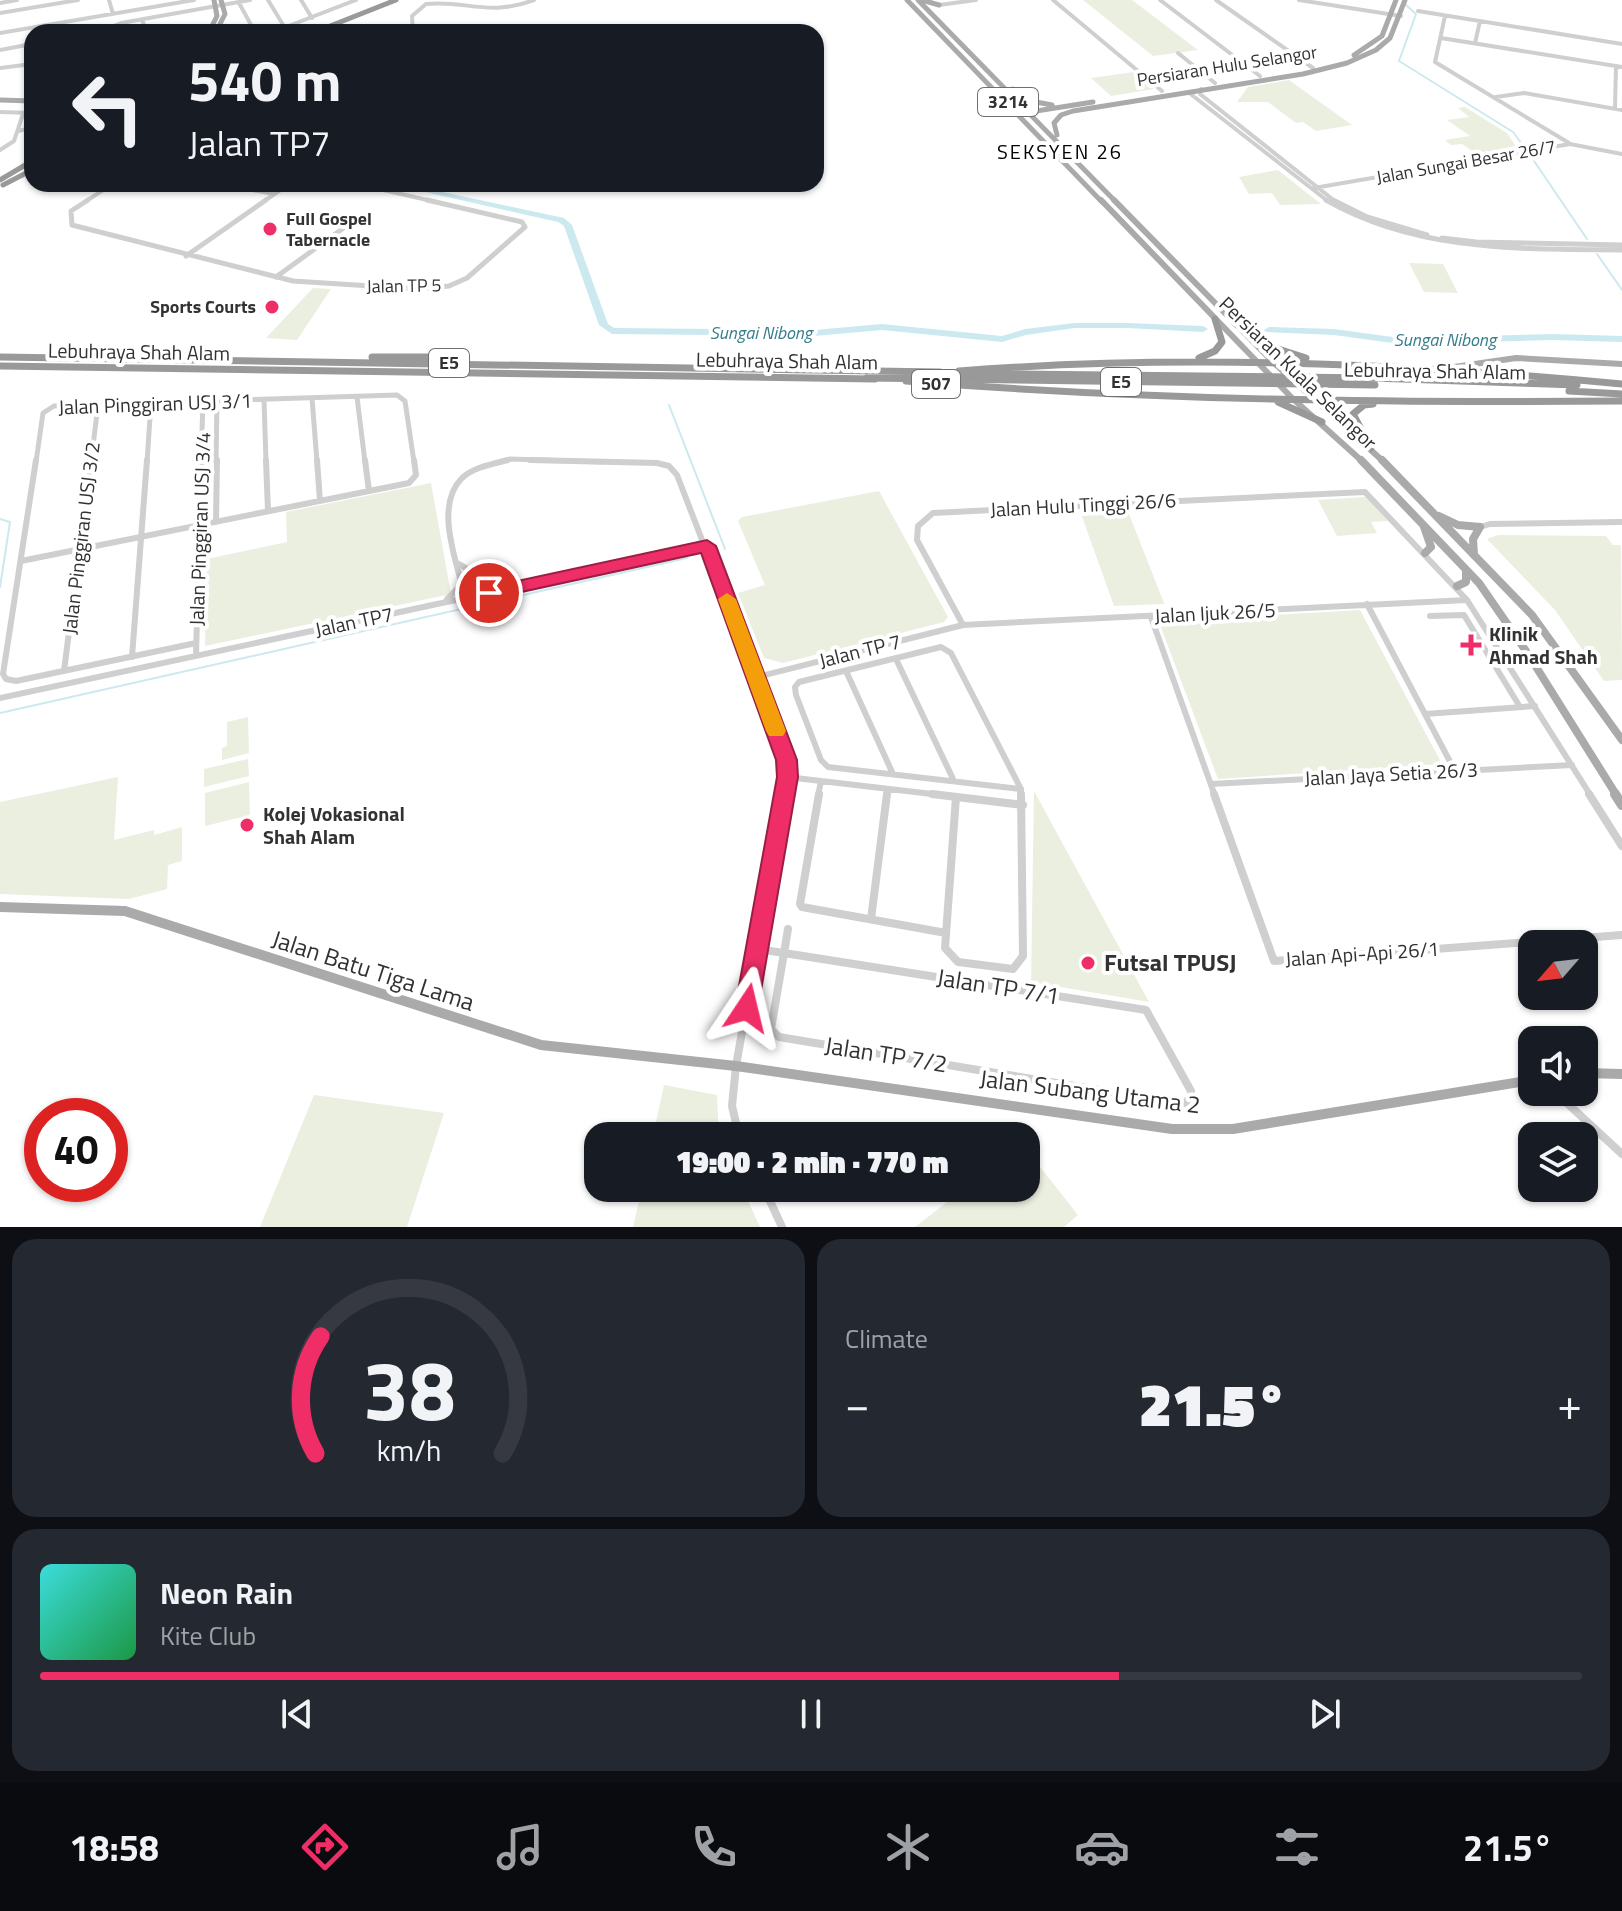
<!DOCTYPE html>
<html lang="en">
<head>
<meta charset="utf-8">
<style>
	body { margin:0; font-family:"Titillium Web",sans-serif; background:#242831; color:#f1f3f6; height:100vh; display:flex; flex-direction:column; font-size:30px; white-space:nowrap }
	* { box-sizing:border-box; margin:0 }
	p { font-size:26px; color:#9ea1a6 }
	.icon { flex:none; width:44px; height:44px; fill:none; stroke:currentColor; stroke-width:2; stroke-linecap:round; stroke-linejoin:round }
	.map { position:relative; height:1227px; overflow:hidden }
	.panel { display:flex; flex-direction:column; gap:12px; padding:12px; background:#0d0f14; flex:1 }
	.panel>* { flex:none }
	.guide { position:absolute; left:24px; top:24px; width:800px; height:168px; border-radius:24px; box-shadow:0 2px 6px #0004; background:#171b24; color:#f1f3f6; overflow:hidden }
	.needle { width:52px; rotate:242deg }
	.tools { position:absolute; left:1518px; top:930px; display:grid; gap:16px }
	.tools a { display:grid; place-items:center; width:80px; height:80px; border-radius:16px; background:#171b24; box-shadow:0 2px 6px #0004; font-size:40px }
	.speed { position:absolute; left:24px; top:1098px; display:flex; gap:16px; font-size:40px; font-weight:700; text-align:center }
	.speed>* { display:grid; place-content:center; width:104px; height:104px; border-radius:50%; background:#171b24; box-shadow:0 2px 6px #0004; line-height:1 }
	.speed .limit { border:12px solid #d22; background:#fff; color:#111 }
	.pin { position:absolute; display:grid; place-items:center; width:68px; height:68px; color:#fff; margin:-34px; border:4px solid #fff; border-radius:50%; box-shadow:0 2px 8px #0007 }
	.me { position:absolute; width:88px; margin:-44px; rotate:10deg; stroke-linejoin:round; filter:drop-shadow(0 0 6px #0008) }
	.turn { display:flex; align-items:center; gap:28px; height:168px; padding:0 32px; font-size:36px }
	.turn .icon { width:104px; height:104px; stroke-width:2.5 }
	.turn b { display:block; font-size:56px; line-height:68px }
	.big { font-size:60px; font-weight:800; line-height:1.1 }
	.panel .card { flex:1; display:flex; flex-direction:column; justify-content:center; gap:12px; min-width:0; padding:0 28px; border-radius:24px; background:#242831 }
	.panel .dial { align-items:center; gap:0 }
	.dial svg { height:208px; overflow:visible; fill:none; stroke:#363941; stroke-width:7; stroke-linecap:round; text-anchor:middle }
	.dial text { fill:#f1f3f6; stroke:none }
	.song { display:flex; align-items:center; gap:24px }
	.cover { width:96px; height:96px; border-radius:12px; background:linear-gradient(135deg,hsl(180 70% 55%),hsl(140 70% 35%)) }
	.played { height:8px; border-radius:4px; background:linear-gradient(90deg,#ef2e68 70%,#363941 70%) }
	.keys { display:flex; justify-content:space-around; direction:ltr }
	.heat { display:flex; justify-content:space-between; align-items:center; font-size:44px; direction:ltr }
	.panel .tiles { flex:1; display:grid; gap:12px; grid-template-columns:1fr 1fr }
	.card:last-child { grid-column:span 2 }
	.trip { position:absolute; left:584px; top:1122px; width:456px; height:80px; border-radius:24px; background:#171b24; box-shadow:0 2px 6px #0004; font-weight:800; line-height:80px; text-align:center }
	.tab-bar { display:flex; height:128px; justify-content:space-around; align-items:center; background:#090b0e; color:#9ea1a6 }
	.tab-bar .icon { width:56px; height:56px }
	.tab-bar .on { color:#ef2e68 }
	.tab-bar b { font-size:36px; color:#f1f3f6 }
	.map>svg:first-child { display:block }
	.green { fill:#ebefe0 }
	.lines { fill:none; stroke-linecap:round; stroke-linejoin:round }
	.stream { stroke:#cce9ef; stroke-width:2 }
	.river { fill:#cce9ef; fill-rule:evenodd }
	.minor-far3 { stroke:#cfcfcf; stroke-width:4 }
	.minor-far2 { stroke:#cfcfcf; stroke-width:5 }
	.minor-far1 { stroke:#cfcfcf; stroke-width:6 }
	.minor { stroke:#cfcfcf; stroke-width:8 }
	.major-far3 { stroke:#aaa; stroke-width:5 }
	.major-far2 { stroke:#aaa; stroke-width:6 }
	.major-far1 { stroke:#aaa; stroke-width:8 }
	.major { stroke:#aaa; stroke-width:10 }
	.highway-far1 { stroke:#999; stroke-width:5 }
	.highway { stroke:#999; stroke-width:7 }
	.highway-bridge { stroke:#999; stroke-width:7 }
	.route { fill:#ef2e68; stroke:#9b1e44; stroke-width:2 }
	.slow { fill:#f59e0b }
	.poi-dot { fill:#ef2e68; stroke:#fff; stroke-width:3 }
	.labels { text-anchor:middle; stroke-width:8; stroke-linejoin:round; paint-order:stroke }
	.far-street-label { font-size:18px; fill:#323232; stroke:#fff }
	.shield { fill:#fff; stroke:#707070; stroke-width:2 }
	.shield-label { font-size:18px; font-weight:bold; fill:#323232 }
	.far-poi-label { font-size:18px; font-weight:bold; fill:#323232; stroke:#fff; text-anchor:start }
	.far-water-label { font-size:18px; font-style:italic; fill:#367e8c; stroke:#fff }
	.far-quarter-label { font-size:20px; letter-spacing:2px; fill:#000; stroke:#fff }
	.street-label { font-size:20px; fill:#323232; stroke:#fff }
	.poi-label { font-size:20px; font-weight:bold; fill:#323232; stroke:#fff; text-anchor:start }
	.near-poi-label { font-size:24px; font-weight:bold; fill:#323232; stroke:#fff; text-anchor:start }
	.near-street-label { font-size:24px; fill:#323232; stroke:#fff }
</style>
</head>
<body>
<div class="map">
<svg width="1622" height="1227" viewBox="0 0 1622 1227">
	<rect width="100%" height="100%" fill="#fff"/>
	<path class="green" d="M1083,0h49l66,50 -45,6z
		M1134,72l20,17 -43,7 -20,-18z
		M1289,80l63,45 -36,6 -13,-9 -7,1 -28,-21h-31l11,-15z
		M1465,107l42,26 10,15 -39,7 -16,-11 -11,1 -6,-5 25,-4 -23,-16 22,-3 -11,-9z
		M1278,170l43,34 -41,1 -8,-12 -23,1 -10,-17z
		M1409,263l34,1 15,29 -34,-1z
		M313,288l18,1 -34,51 -31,-2z
		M431,483l20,111 -246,52 2,-87 80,-17 -1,-30z
		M879,491l69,126 -4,5 -161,41 -19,-5 -26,-65 27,-8 -27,-64 4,-4z
		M1366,497l22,24 -17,1 6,11 -40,3 -19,-36z
		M1127,509l37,94v1l-50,2 -34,-95z
		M1498,535l108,1 7,9h8l1,135 -18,1 -49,-71 -68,-71z
		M1360,610l82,154 -224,15 -59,-157z
		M248,717l1,36 -27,7v-12l5,-2v-24z
		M248,759l1,17 -45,11v-18z
		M118,777l-4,63 40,-10v5l28,-8v34l-14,4 -1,24 -38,10 -129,-5v-92z
		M249,782l1,33 -45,11v-33z
		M1034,791l115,211 -118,-20z
		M664,1085l53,10 2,41h-66z
		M314,1095l130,18 -37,114h-147z
		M1026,1149l52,66 -14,12h-149l50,-39h61z
		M642,1188h100l18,39h-127z"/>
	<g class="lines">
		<path class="stream" d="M1406,5l10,9 -17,47 114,71 12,16
			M1530,155l57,84
			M1597,254l25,36
			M669,405l56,144
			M0,519l10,3 -10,65
			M0,713l687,-155"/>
		<path class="river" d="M390,184h15l159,34 8,7 36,99 6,4 200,2 68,-6 120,12 23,-7 50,-6h52l76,3 5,3 -5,3 -76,-4h-52l-49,7 -24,7 -120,-12 -68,6 -202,-2 -13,-9 -35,-99 -6,-4z
			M1269,327l65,2 66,9 153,-4 69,2v6l-69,-2 -153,4 -66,-9 -68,-3 -2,-2z"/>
		<path class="minor-far3" d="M109,0l4,14
			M268,0l17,28
			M301,0l11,18
			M1053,0l109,91
			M1160,0l100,76
			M1216,0l97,68
			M1299,0l102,16
			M0,3l17,-3
			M239,3l16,29
			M426,4c41,-4 62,13 108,-4
			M939,5l37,-5
			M1418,11l204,33
			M0,13l78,-13
			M1445,16l-10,46 134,81
			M142,20l5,12
			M114,32v-6l7,-3 129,-23
			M153,32l26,-5
			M273,32l83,-32
			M413,32l-1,-16 14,-12
			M445,32l33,-4
			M480,32l-2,-4 9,-1 2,5
			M0,33l194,-33
			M1441,38l181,29
			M1475,43l5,-22
			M0,50l32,-6
			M1178,53l37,30
			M0,68l32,-4
			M1201,89l-1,5 136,108
			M1188,92l141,110
			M1496,97l28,-4 98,17
			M1615,108l1,-42
			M0,112l32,1
			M18,131l14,-3
			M0,150l14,-9 9,-27
			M220,184l54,10
			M357,184l79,18
			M1314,188l256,-44 52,10
			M85,202l27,-18
			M263,202l26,-18"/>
		<path class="minor-far2" d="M88,200l-17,11 1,14 221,56 125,8 31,-3 18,-8 58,-51 -3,-5 -95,-22
			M1326,200c91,52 194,49 296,50
			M1333,200l34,17 60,18
			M1442,238l34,4 146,3
			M186,256l80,-56
			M276,277l73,-53
			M357,397l8,65
			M312,398l5,64
			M264,400l2,62
			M36,462l7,-49 11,-7 343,-11 8,6 9,61
			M91,462l7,-57
			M147,462l4,-59
			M201,462l2,-61
			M216,462l1,-61
			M500,462l10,-3 93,3"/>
		<path class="minor-far1" d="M36,460l-33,214 3,5 10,2 180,-38
			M266,460l2,51
			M317,460l3,41
			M365,460l4,31
			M530,460l127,3 12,3 8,9 110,285 -3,36
			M216,522l1,-62
			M1480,527l10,-3 132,-2
			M21,561l388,-78 7,-8 -2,-15
			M459,564l22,13 29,10
			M465,598c-7,-34 -32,-91 -3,-120 12,-11 31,-14 46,-18
			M447,599l15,-15
			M1367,604l88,167
			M1430,616l34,-1 56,92
			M1151,617l64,179
			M963,625l-46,-85 1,-14 15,-13 432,-21 102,108 124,196
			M941,647l10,6 70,136 -193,-22 -7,-7 -25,-65 -1,-8 4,-5z
			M196,656l5,-196
			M132,657l15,-197
			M896,659l58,122
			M64,671l27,-211
			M846,671l47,103
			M757,677l206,-52 504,-25
			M0,698l707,-152
			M1425,714l110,-8
			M787,777l162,19
			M1211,784l361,-19
			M1021,789v7
			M818,796l3,-15
			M887,796l1,-7"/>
		<path class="minor" d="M819,794l-19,110 2,3 144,26
			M932,794l91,11
			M1214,794l60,167 348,-26
			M1589,794l33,52
			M956,797l-11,151 13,14 55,7 10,-13 -2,-162
			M871,919l16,-125
			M757,949l27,4
			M784,953l362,57 45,81v6l-6,6h-8l-398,-66 -8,-8z
			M784,953l4,-24
			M1555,1092l67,62
			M739,1136l-7,-30 4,-40 48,-272
			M764,1188l18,39"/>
		<path class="major-far3" d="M907,0l195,202
			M918,0l198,202
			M922,0l17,5
			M209,32l8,-16 -3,-16
			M216,32l9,-18 -4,-14
			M1354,55l28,-19 14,-36
			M1013,89l23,13 16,3
			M0,100l32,1
			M1030,112l63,-10
			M1057,135l-3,-12 7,-8 12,-4 230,-37 44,-11 29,-13 14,-12 15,-38"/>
		<path class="major-far2" d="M1101,200l191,198 71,64
			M1114,200l159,162 111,100
			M1454,367l62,-9 106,6"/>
		<path class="major-far1" d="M1361,460l118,123 49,71 89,142
			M1382,460l150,155 90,125
			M1439,516l19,9 22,2
			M1424,527l7,20 -6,6
			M1474,555l-1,-16 7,-12
			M1457,586l9,-4v-12"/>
		<path class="major" d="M1615,794l7,11
			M0,907l125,4 416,134 195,21 436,63h61l299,-49
			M1584,1073l38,1"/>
		<path class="highway-far1" d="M315,32l81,-32
			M0,180l32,-19
			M3,185l29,-15"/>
		<path class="highway" d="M1235,323l34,23 37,12
			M0,357l940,15
			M372,357h81
			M1199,358l16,-7 7,-9 -7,-23
			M0,366l875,13
			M959,371c222,-17 441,-8 663,13
			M1372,378l205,7
			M906,381c238,19 477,22 716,20
			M1569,391l53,3
			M1278,402l44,20
			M1371,448l-18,-34 11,-9 9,-1"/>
		<path class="highway-bridge" d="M935,373l437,5
			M867,378l508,7"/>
	</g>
	<path class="route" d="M707,540l9,6 81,214 1,17 -40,231 -3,8 -8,3 -9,-3 -3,-8 42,-231 -1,-17 -75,-207 -212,46 -9,-6 9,-6z"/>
	<path class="slow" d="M727,593l9,6 50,132 -3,5h-14l-3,-5 -48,-132z"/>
	<g class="poi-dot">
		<circle cx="270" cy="229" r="8"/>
		<circle cx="272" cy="307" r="8"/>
		<path d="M1467 633h8v8h8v8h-8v8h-8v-8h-8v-8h8z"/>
		<circle cx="247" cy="825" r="8"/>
		<circle cx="1088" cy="963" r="8"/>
	</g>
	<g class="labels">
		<g class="far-street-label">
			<text transform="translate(1227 66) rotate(-9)" y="6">Persiaran Hulu Selangor</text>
			<text transform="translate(1466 162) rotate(-10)" y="6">Jalan Sungai Besar 26/7</text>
			<text transform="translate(404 286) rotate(-1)" y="6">Jalan TP 5</text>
		</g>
		<g class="shield">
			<rect x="978" y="88" width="60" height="28" rx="6"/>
			<rect x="429" y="349" width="40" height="28" rx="6"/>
			<rect x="1101" y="368" width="40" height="28" rx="6"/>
			<rect x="912" y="370" width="48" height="28" rx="6"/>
		</g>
		<g class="shield-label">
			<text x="1008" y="108">3214</text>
			<text x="449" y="369">E5</text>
			<text x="1121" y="388">E5</text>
			<text x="936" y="390">507</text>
		</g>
		<g class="far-poi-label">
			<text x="286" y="225">Full Gospel<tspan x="286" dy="21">Tabernacle</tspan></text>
			<text x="256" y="313" text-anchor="end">Sports Courts</text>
		</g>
		<g class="far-water-label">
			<text x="761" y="339">Sungai Nibong</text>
			<text x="1445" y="346">Sungai Nibong</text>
		</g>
		<g class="far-quarter-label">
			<text x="1060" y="159">SEKSYEN 26</text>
		</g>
		<g class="street-label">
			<text transform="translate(139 352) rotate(1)" y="7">Lebuhraya Shah Alam</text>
			<text transform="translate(787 361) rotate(1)" y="7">Lebuhraya Shah Alam</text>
			<text transform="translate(1435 371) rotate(1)" y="7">Lebuhraya Shah Alam</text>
			<text transform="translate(1298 373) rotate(44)" y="7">Persiaran Kuala Selangor</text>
			<text transform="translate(155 404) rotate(-2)" y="7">Jalan Pinggiran USJ 3/1</text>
			<text transform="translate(1083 505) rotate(-3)" y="7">Jalan Hulu Tinggi 26/6</text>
			<text transform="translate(200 529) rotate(-88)" y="7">Jalan Pinggiran USJ 3/4</text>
			<text transform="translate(81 538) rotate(-83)" y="7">Jalan Pinggiran USJ 3/2</text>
			<text transform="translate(1215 613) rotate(-3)" y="7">Jalan Ijuk 26/5</text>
			<text transform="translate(354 622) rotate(-12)" y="7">Jalan TP7</text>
			<text transform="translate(860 651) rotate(-14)" y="7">Jalan TP 7</text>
			<text transform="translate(1391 774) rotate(-3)" y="7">Jalan Jaya Setia 26/3</text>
			<text transform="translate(1362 954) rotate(-4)" y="7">Jalan Api-Api 26/1</text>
		</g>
		<g class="poi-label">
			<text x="1489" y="641">Klinik<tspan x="1489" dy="23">Ahmad Shah</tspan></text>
			<text x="263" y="821">Kolej Vokasional<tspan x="263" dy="23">Shah Alam</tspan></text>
		</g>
		<g class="near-poi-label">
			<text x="1104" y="971">Futsal TPUSJ</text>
		</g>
		<g class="near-street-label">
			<text transform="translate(373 971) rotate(18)" y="8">Jalan Batu Tiga Lama</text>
			<text transform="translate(998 987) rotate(9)" y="8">Jalan TP 7/1</text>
			<text transform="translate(886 1055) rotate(9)" y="8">Jalan TP 7/2</text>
			<text transform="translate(1090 1092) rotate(7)" y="8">Jalan Subang Utama 2</text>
		</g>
	</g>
</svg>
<div class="tools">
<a><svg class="needle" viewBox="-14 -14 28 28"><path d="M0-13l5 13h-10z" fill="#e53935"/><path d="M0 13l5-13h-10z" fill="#9ea1a6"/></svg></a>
<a><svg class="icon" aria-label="sound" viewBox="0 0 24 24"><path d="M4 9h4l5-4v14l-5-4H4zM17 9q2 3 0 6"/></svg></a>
<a><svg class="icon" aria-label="layers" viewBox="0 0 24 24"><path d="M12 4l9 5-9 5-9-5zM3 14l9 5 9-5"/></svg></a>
</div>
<div class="speed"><div class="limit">40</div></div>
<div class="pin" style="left:489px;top:593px;background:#d93025"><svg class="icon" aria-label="arrive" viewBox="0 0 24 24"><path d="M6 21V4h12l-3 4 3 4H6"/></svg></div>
<svg class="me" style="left:747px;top:1008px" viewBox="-20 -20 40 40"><path d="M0-17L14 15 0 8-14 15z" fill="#ef2e68" stroke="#fff" stroke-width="4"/></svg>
<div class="trip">19:00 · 2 min · 770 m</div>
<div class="guide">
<div class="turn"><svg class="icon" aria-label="left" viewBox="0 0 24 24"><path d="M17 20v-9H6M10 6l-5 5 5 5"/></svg><div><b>540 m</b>Jalan TP7</div></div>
</div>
</div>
<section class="panel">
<div class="tiles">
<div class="card dial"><svg viewBox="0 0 100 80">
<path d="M14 69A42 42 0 1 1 86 69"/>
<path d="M14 69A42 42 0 0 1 16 24" stroke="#ef2e68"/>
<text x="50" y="56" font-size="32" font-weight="700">38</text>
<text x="50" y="72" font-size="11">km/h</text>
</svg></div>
<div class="card"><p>Climate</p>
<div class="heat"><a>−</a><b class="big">21.5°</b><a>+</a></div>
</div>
<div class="card">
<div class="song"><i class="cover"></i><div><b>Neon Rain</b><p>Kite Club</p></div></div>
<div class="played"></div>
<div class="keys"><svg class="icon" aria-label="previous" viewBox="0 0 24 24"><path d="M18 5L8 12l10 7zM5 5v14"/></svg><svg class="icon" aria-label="pause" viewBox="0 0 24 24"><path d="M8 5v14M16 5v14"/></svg><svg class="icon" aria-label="next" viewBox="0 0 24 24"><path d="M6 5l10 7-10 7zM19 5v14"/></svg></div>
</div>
</div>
</section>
<nav class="tab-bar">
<b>18:58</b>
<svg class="icon on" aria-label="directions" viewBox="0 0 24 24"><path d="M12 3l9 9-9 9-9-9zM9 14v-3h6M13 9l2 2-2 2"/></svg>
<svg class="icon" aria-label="music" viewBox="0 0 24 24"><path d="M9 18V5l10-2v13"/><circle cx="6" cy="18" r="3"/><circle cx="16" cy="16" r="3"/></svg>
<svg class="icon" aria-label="phone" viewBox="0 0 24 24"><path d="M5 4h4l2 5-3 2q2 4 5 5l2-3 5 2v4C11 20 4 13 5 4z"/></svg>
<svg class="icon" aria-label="climate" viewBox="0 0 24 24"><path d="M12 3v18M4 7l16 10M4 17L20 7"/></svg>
<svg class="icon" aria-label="car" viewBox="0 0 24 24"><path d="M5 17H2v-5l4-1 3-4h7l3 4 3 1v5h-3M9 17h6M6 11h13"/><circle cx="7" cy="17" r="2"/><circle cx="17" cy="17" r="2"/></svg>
<svg class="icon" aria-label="filters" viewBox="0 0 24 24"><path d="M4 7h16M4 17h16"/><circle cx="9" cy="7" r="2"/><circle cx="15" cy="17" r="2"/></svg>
<b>21.5°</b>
</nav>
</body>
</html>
